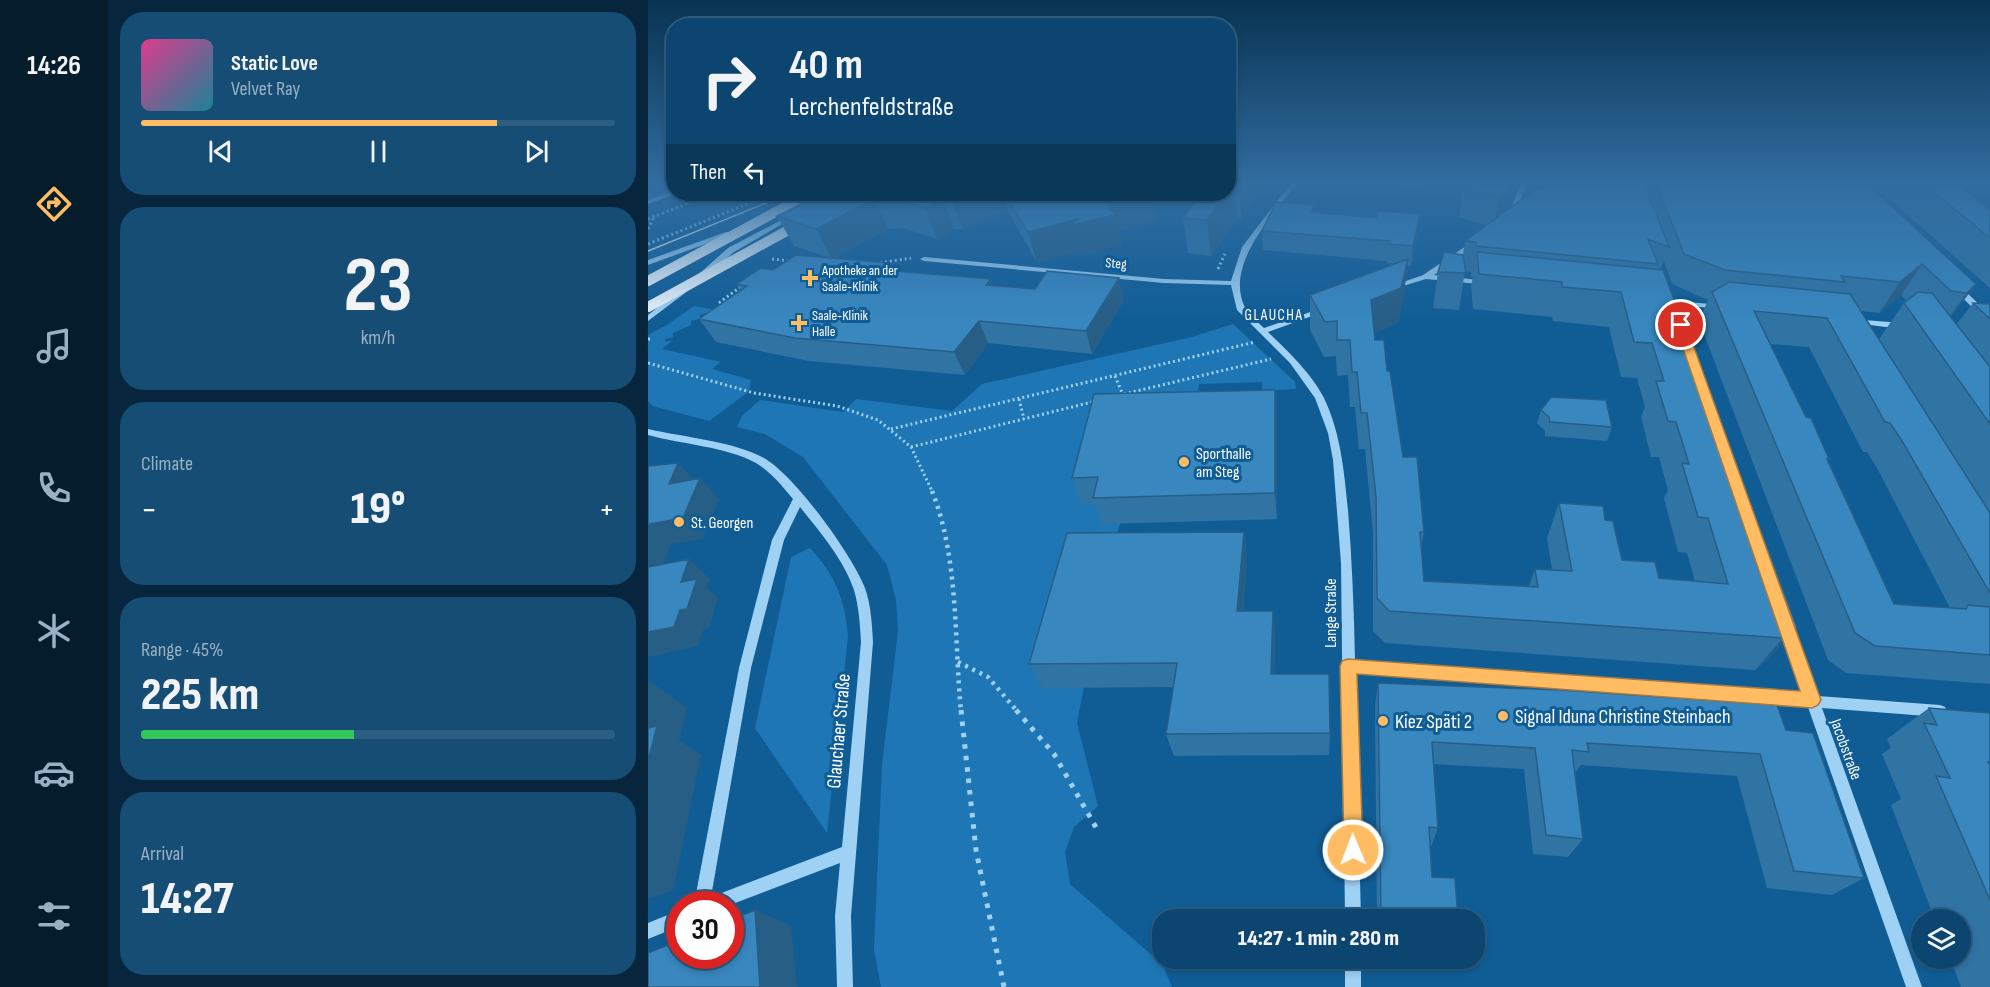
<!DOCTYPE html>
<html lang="en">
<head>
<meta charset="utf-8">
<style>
	body { margin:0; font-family:"Sofia Sans Condensed",sans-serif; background:#154d75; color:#f1f3f6; height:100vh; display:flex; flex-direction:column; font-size:22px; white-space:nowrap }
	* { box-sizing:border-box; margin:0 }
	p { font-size:20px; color:#9ab1c3 }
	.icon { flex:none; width:33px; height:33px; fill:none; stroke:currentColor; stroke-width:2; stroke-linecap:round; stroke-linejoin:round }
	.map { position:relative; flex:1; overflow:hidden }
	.panel { display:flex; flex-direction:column; gap:12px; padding:12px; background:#07263e; width:540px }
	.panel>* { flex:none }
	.banner { position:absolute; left:18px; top:18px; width:570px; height:183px; border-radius:24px; box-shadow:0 3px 9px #0003,0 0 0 2px #2c5e83; background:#0c4670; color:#f1f3f6; overflow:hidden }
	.fabs { position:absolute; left:1263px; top:909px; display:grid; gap:12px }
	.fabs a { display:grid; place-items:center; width:60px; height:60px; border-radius:50%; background:#0c4670; box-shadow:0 3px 9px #0003,0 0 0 2px #2c5e83; font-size:30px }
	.speed { position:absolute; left:18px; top:891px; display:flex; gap:12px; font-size:30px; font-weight:700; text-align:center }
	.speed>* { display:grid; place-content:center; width:78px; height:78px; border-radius:50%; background:#0c4670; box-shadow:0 3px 9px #0003,0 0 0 2px #2c5e83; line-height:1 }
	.speed .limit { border:9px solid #d22; background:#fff; color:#111 }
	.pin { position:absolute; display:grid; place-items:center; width:51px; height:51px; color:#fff; margin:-26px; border:3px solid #fff; border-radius:50%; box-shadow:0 2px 6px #0007 }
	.me { position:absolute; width:66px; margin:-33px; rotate:359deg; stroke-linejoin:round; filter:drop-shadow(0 0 4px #0008) }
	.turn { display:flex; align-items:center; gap:21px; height:126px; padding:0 24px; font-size:27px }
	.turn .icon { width:78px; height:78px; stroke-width:2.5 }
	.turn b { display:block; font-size:42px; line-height:51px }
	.then { display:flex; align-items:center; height:57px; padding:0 24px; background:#0003; gap:12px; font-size:22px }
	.big { font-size:45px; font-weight:800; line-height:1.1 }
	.panel .card { flex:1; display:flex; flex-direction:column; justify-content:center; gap:9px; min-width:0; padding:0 21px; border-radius:24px; background:#154d75 }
	.panel .dial { align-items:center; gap:0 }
	.dial b { font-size:78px; line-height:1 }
	.song { display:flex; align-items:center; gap:18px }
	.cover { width:72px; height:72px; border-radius:9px; background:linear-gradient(135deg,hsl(330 70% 55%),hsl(190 70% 35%)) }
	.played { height:6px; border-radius:3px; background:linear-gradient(90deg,#ffbc62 75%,#2c5e83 75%) }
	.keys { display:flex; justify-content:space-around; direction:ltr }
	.heat { display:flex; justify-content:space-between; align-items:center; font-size:33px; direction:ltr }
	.charge { height:9px; border-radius:4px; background:linear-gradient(90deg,#34c759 45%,#2c5e83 0) }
	.trip { position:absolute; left:504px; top:909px; width:333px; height:60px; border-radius:24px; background:#0c4670; box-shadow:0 3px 9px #0003,0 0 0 2px #2c5e83; font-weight:800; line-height:60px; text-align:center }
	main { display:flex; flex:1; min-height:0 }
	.dock { display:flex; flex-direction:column; width:108px; justify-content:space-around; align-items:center; background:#051c2d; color:#9ab1c3 }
	.dock .icon { width:42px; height:42px }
	.dock .active { color:#ffbc62 }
	.dock b { font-size:27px; color:#f1f3f6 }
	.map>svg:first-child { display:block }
	.green { fill:#1e77b4 }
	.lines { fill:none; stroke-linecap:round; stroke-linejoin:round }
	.path-far2 { stroke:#9fd1f4; stroke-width:3; stroke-dasharray:2 3; stroke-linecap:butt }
	.path-far1 { stroke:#9fd1f4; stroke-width:4.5; stroke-dasharray:3 5; stroke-linecap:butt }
	.path { stroke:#9fd1f4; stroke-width:5; stroke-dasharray:4.5 7; stroke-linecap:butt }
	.minor { fill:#9fd1f4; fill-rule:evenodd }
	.tram { stroke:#fff; stroke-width:1.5 }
	.major-bridge { stroke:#ecf6ff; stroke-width:10 }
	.wall { fill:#3074a4; fill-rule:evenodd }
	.shaded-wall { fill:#275e86 }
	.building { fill:#3887bf; stroke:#275e86; stroke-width:1.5 }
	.route { fill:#ffbc62; stroke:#a67a40; stroke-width:1.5 }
	.poi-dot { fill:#ffbc62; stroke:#105d96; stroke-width:2 }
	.labels { text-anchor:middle; stroke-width:6; stroke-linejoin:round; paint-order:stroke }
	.far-street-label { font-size:14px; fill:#fff; stroke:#105d96 }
	.far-poi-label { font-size:14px; fill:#fff; stroke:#105d96; text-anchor:start }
	.far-neighbourhood-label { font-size:15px; letter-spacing:1.5px; fill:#fff; stroke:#105d96 }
	.poi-label { font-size:16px; fill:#fff; stroke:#105d96; text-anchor:start }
	.street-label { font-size:16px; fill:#fff; stroke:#105d96 }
	.near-poi-label { font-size:20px; fill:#fff; stroke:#105d96; text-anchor:start }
	.near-street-label { font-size:20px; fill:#fff; stroke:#105d96 }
</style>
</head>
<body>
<main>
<nav class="dock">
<b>14:26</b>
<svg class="icon active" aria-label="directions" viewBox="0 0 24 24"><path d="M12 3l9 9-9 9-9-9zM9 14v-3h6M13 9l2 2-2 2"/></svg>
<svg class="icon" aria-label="music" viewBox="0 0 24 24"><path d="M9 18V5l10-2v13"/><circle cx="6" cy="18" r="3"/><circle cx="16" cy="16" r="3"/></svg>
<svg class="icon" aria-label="phone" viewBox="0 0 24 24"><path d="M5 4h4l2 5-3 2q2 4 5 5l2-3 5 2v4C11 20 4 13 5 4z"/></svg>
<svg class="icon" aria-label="climate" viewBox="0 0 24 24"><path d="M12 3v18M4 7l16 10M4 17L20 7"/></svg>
<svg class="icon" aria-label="car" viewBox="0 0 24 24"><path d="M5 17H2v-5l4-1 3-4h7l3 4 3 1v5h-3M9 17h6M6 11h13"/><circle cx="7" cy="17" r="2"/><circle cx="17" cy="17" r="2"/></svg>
<svg class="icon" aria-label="filters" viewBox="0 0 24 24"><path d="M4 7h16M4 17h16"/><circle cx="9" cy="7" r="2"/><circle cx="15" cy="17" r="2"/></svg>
</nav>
<section class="panel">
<div class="card">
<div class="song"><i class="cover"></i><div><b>Static Love</b><p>Velvet Ray</p></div></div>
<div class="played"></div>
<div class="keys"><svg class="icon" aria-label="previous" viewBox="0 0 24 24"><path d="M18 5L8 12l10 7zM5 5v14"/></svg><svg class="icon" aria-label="pause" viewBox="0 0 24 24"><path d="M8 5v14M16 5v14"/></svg><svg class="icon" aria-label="next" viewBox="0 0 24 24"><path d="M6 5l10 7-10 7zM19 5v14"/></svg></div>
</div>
<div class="card dial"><b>23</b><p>km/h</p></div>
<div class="card"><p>Climate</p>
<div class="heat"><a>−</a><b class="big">19°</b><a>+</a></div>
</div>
<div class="card"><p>Range · 45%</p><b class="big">225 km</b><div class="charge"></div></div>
<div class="card"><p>Arrival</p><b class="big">14:27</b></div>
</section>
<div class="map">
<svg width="1342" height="987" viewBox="0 0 1342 987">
	<rect width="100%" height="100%" fill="#105d96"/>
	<path class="green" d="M0,183h25v10l-25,9z
		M46,306l24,4 -18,5v4l-9,2v4l-18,8v4l-8,2v3l8,-2 -11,9 59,13 -9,7 39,11 -3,12 -39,29 -56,-15 -5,-5v-66l19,-10z
		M585,324l62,58 1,7 -34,2v-9l-63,2 -1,9 -116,111h25l13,20 -12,35 -31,164 21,83 -24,21 -9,25 5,32 92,80 10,23h-291l-7,-38 8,-184 16,-134 -2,-31 -9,-35 -84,-108 -38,-23 -28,-7 5,-11 18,-16 83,12 13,-13 96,12 30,-27 210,-47z
		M162,548c25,27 35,51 38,88l-21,197 -72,-105 36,-171z"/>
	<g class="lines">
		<path class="path-far2" d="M509,194l20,3 18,-3
			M0,219l64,-25
			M0,229l6,-12
			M0,244l114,-46
			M124,259l20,2
			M232,263l31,-5
			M570,269l7,-15
			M71,303l24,-18
			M0,339h4
			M0,363l106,30 83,13 41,14 33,27 22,46
			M467,376l8,19
			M476,394l147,-35
			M371,399l5,20
			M243,429l364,-87
			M263,447l185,-46"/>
		<path class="path-far1" d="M284,491c27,68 22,148 29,220
			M310,662l30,15 29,34"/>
		<path class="path" d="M313,710l15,140 28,137
			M368,710l38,44 44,77"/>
		<path class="minor" d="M643,183h6c-24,33 -73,81 -52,125 3,7 13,14 19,20l55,-19h6l1,2 -58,21c19,18 44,42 56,66 17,36 20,73 24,112 4,50 6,100 7,151l449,34 -25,-73 2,-4 4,-1 4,1 2,4 27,74 122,9 5,2 2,4 -2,4 -5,2 -118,-9 100,279h-16l-98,-280 -453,-35 6,248h-16l-4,-357 -8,-103 -5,-27 -13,-35 -25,-35 -53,-53 -6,-25 -67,-2 -240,-22 -4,-2 4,-2 240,22 67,2 11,-34z
			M873,183h6l-13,33 -5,1 -1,-1z
			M26,191v3h2l-28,10v-4z
			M141,216l5,1 -60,35 -27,23 -7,-2 28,-25z
			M78,232l7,2 -85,31v-5z
			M824,242l7,2 -45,31 53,6h3v4l-64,-6 -33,10 -4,-2 34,-12z
			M1306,286h6l30,29v6h-3l-33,-31z
			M34,288h3l4,2 -41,31v-6z
			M1009,299l63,6 4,2 -4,2 -60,-6h-3z
			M1203,319l51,4 4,3 -4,3 -48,-6h-3z
			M0,429c34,8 85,12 116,29 31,18 87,95 101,130 6,17 7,36 8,54l-22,274 2,71h-16l-2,-71 5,-53 -110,42 -36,-1 45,-236 33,-128 21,-41c-11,-13 -22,-27 -37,-36 -28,-16 -76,-19 -108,-28zM152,507c20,25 44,53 54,83 5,17 6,35 7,52l-19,205 -131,50 40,-229 33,-128z
			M32,910v16l-32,13v-16z
			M697,958h16v29h-16z"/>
		<path class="tram" d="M0,251l140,-57"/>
		<path class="major-bridge" d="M0,281l161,-87
			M0,307l155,-85"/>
	</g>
	<path class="wall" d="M580,183h38l-24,36 -5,-1 -26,38 -23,-3 -5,-35z
		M729,183h56l-3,7z
		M866,183l-12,30 53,-30h311l110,101 -26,33 6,8 17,-22 17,1v380l-144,-11 -18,-13 -129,-339 9,-21 -36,-16 -8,-23 -4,8 137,358 -29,32 -13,11 -370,-27 -12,-12v-99l-8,-83h-6l-4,-42h-5l-2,-32 -11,1 -1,-20 -12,1 -14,-27v-35l84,-31 -8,-1 1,-2 -124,-11 -1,-19 52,-19 104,22 -7,32h-4l-3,28 -6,29 -24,10 1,7 12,31 16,86 21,75 -3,17 3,32 105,5 6,-17 17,1 -5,-32 12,-35 46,17 17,40 37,18 36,3 -8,-28 -9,-1 -14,-54 4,-8 -9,-33h-8l-10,-40 4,-10 -8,-29 -16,-1 -12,-50 -56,-6 -1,-4 -79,-8 -2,-23 2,-9h-2v-5l-6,-1 -6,39 -26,-2 5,-36 25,-17 2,-14 21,-16 -27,-8 4,-29zM1253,295l6,6 -3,2 -25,36 -18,-28 18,2zM1122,344l39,3 54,105h4l11,18 72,138 -56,-4 -66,-143 1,-2 -23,-42z
		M1224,183h84l34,27v78z
		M164,194h339l5,27 -37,10 3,14 -42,11 -1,-5 -42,12 -29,-52 -45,18h-9l-17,10 -34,-11 -15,1 -54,29 59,13 98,8 2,6 131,15 -32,54 -104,-11 -23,32 -156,-14 -93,-19 -17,-23 42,-29 -4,-6 36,-14 54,-13 -33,-11 -17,-30 33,-17 -2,-4z
		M627,390l2,27v102l-175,5 -7,-20h-13l-10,-26z
		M893,410l71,17 -5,14 -62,-5v-5l-8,-8z
		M596,532l3,26 -4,53h30l2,25 -1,38 56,59 -1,22 -155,1 -8,-22 7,-47 -130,1 -14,-24z
		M730,683l408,47 78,148 -32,17 -65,-7 -30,-112 -156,-11 -6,8 8,66 -15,18 -35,-3 -9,-85 -91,-5 5,64 -7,19h-1l2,30 26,43h-81l-2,-214z
		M1281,708l61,5v274h-29l-11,-29h10v-38h-25l-44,-115 10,-6 -19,-45 9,-6 -4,-9z"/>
	<path class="shaded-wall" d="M592,183h26l-24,36 -3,-34z
		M861,183h5l-15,41 -5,3 5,-30z
		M586,184l3,34 -26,38 -4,-36 19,-26h2v-3z
		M317,194h38l5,17 -45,18 -11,-29z
		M495,194h8l5,27 -37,10 3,14 -42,11 -1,-5 -42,12 -9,-31 79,-29z
		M226,199l14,30 -56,30 -16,-30z
		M295,199l11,30 -17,10 -12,-31z
		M772,214l-2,20 -7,32 2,-20z
		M760,259l-4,35 -6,29 -29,12 2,-35z
		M241,263l11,22 -19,-15z
		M1274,264l-21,31 -22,18 21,-31z
		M471,278l5,22 -32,54 -6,-23z
		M343,279l8,22 -13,-16z
		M1328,284l-23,31 -9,9 23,-31z
		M331,321l9,22 -23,32 -11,-23z
		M627,390l2,27v102l-2,-26z
		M30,463l19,21h-28z
		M52,478l19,21 -16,40 -32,5 -19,47 -4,-3v-60l2,-4z
		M596,532l3,26 -6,78 -4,-25z
		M41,559l21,20 -3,9 11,10 -9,30 -6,2 -5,16 -50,11v-25l33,-50z
		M625,611l2,25 -2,61 -2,-23z
		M1149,627l-29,32 -13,11 28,-32z
		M0,680l39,28 -8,32 22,15 -28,135 -25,9z
		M107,910l36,16 6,61h-37z"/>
	<path class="building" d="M580,183h12l-1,2 -5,-1 -6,7z
		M817,183h44l-5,11 -5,3 -36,-9z
		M907,183h89l25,64 -21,-8 10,25 -182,-18v-4l-11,-1 68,-50z
		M1008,183h210l110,101 -9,9 -16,-2 -29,-27 -22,18 -59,-6 4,6 -120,-12 -41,-16z
		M1275,183h33l34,27v28z
		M164,194h156l-16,6 -9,-1 -18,9 -35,-10 -16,1 -58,30 -39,-13 37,-18 -6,-3z
		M357,194h138l-36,9 8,12 -43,10 5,-6 -49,13z
		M553,194h25l-19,26 -24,-2z
		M628,202l38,3 -3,7 65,6 2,-7 42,3 -7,32 -25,-2 1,-3 -127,-10z
		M796,252l19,3 3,18 -28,-1z
		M829,252l186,18 134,357 -14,11 -394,-27 -12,-13 -1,-101 -9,-84h-6l-4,-41h-5l-2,-32h-13v-19l-12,1 -15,-27 98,-36 -7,29 -30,12 4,40h9l3,31h3l13,86h14l7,75h-4l4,49 114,6 -3,-18 37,2 -13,-68 44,3 2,14 8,1 9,39 33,2 4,16 69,6 -20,-66 -10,-1 -16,-54 7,1 -13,-42 -8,-1 -12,-40h8l-12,-38 -18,-1 -13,-50 -59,-5v-5l-83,-8z
		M148,255l93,8 -8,7 110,9 -5,6 49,4 12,-18 72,7 -33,53 -107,-10 -25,31 -159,-14 -96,-19 48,-33 -10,-2 24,-16 12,2z
		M1081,282l121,12 140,219v80l-88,-152 -12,-18 -5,-1 -58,-104 -73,-7 52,106 5,1 18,41h-2l67,145 72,5 2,-4 22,2v48l-115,-9 -20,-13 -143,-341z
		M1270,292l14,1 58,74v57l-86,-121z
		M1325,303l17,1v15z
		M627,390v103l-182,5 5,-21 -26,1 22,-84z
		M903,397l55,3 6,27 -62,-5 -1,-5 -8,-7z
		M30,463l-9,21 31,-6 -17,40 -33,6 -2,4v-62z
		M596,532l-7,79h36l-2,63h58l1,59 -164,1 11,-71 -148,1 38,-131z
		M41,559l-8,23 16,-3 -10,30 -7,1 -6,17 -26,5v-65z
		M730,683l184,7 215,15 9,25 27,3 51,145 -70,-7 -34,-117 -173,-11 2,9 -17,-2 11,89 -37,-4 -11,-87 -103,-6 6,86 -9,-1 3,50 23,1 3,42h-77z
		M1281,708l61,5v49h-2l2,4v134l-54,-124 14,2 -26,-55 13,2z
		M9,726l-9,36v-34z
		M107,910l5,77h-112v-34l32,-13v16h50v-36z"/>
	<linearGradient id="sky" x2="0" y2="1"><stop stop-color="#093352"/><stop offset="0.57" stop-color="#316da0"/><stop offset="1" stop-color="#316da0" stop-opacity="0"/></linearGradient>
	<rect width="1342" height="321" fill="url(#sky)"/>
	<path class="route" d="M1029,322l9,3 135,375 -3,5 -6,3 -455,-34 6,176 -3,7 -7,3 -6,-3 -3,-7 -4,-184 2,-5 6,-2 452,32 -125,-366z"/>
	<g class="poi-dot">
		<path d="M159 269h6v6h6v6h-6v6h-6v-6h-6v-6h6z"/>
		<path d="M148 314h6v6h6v6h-6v6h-6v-6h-6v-6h6z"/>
		<circle cx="536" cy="462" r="6"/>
		<circle cx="31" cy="522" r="6"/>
		<circle cx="855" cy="716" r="6"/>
		<circle cx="735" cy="721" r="6"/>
	</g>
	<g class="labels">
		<g class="far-street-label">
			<text transform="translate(468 263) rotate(5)" y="5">Steg</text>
		</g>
		<g class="far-poi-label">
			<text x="174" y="275">Apotheke an der<tspan x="174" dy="16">Saale-Klinik</tspan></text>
			<text x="164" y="320">Saale-Klinik<tspan x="164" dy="16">Halle</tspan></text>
		</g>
		<g class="far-neighbourhood-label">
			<text x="626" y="320">GLAUCHA</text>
		</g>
		<g class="poi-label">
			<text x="548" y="459">Sporthalle<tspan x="548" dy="18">am Steg</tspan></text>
			<text x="43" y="528">St. Georgen</text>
		</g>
		<g class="street-label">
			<text transform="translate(682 613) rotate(-90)" y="6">Lange Straße</text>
			<text transform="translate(1199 749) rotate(70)" y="6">Jacobstraße</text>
		</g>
		<g class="near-poi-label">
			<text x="867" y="723">Signal Iduna Christine Steinbach</text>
			<text x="747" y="728">Kiez Späti 2</text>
		</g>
		<g class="near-street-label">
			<text transform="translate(190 731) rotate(-85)" y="7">Glauchaer Straße</text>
		</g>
	</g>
</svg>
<div class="fabs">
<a><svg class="icon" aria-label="layers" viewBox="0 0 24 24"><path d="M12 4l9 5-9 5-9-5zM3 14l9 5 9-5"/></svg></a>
</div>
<div class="speed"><div class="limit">30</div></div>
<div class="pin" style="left:1033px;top:325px;background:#d93025"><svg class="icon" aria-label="arrive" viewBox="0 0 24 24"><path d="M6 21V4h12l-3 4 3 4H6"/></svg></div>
<svg class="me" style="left:705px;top:850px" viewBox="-20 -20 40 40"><circle r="17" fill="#ffbc62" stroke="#fff" stroke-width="3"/><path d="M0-11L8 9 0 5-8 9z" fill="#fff"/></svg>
<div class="trip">14:27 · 1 min · 280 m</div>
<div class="banner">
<div class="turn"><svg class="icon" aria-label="right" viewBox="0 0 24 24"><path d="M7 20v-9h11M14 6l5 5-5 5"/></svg><div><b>40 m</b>Lerchenfeldstraße</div></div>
<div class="then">Then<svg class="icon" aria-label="left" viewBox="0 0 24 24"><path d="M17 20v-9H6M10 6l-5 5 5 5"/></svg></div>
</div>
</div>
</main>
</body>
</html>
